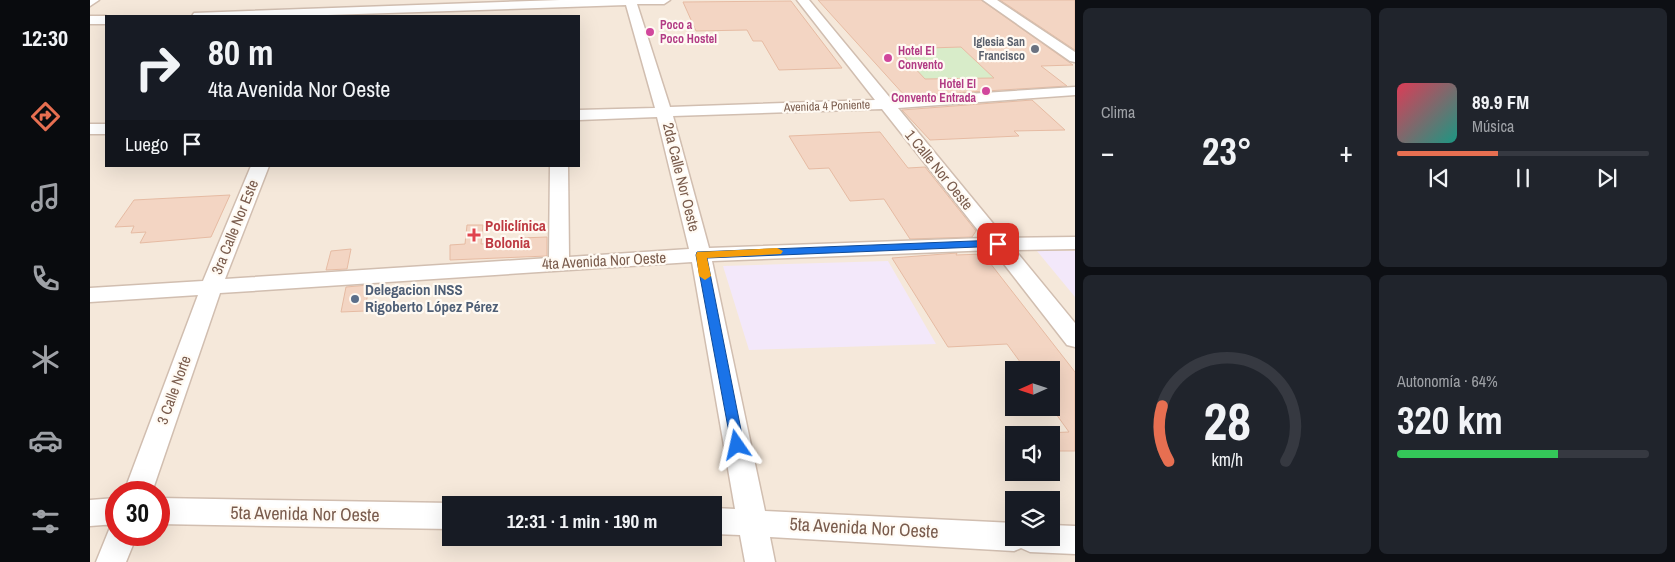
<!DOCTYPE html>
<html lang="es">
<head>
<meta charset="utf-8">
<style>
	body { margin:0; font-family:"Archivo Narrow",sans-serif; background:#20242c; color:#f1f3f6; height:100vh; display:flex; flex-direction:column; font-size:19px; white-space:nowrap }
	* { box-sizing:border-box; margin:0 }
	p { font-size:16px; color:#9ea1a6 }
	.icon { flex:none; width:28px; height:28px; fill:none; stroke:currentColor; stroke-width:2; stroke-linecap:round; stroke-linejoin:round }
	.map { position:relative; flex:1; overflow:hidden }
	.panel { display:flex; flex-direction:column; gap:8px; padding:8px; background:#0d0f14; width:600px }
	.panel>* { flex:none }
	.top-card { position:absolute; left:15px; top:15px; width:475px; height:152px; border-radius:0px; box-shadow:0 5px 20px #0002; background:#171b24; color:#f1f3f6; overflow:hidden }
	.needle { width:32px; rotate:267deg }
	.buttons { position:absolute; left:915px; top:361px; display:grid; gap:10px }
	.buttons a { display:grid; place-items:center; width:55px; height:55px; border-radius:0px; background:#171b24; box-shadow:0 5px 20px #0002; font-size:25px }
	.speed { position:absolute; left:15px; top:481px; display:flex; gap:10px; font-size:25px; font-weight:700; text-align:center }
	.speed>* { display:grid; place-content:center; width:65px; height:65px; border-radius:50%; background:#171b24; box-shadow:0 5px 20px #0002; line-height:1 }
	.speed .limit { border:8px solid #d22; background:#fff; color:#111 }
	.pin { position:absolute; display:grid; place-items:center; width:42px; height:42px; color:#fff; margin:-21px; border-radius:10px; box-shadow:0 2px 8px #0006 }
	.me { position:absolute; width:55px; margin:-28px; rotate:349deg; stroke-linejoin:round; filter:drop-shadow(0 0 4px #0008) }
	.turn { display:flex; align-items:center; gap:18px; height:105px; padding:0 20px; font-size:22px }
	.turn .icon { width:65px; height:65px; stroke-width:2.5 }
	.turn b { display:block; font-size:35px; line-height:42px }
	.then { display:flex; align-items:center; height:48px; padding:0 20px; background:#0003; gap:10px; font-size:19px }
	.big { font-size:38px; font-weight:700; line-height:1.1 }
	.panel .widget { flex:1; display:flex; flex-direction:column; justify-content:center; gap:8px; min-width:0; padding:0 18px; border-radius:8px; background:#20242c }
	.panel .dial { align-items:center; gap:0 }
	.dial svg { height:130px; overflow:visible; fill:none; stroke:#363941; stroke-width:7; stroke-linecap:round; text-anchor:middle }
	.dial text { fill:#f1f3f6; stroke:none }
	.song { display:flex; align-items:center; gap:15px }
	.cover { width:60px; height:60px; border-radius:8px; background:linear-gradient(135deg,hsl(350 70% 55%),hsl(170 70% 35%)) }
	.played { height:5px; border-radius:2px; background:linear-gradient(90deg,#e76f51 40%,#363941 40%) }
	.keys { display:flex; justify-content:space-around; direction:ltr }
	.heat { display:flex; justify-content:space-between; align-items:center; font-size:28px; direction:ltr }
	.charge { height:8px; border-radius:4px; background:linear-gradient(90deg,#34c759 64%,#363941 0) }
	.panel .tiles { flex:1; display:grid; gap:8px; grid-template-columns:repeat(2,1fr) }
	.trip { position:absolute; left:352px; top:496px; width:280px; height:50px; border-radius:0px; background:#171b24; box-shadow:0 5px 20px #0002; font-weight:700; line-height:50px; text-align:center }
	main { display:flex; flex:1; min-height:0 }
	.tab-bar { display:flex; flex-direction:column; width:90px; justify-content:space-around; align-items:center; background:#090b0e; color:#9ea1a6 }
	.tab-bar .icon { width:35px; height:35px }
	.tab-bar .selected { color:#e76f51 }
	.tab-bar b { font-size:22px; color:#f1f3f6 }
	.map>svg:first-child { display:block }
	.residential { fill:#f5e8da; fill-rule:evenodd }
	.education { fill:#f3e8fa }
	.green { fill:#d8ecc9 }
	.building { fill:#f3d5c3; stroke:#e6bba3; fill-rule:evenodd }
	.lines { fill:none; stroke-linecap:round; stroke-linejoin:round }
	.minor-casing { stroke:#d1beb0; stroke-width:3 }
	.minor { fill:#fff; fill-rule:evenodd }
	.route { fill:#1a73e8; stroke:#114b97 }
	.slow { fill:#f59e0b }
	.hotel-dot { fill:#d1479c; stroke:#fffaf3; stroke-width:2 }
	.worship-dot { fill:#6b7280; stroke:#fffaf3; stroke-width:2 }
	.health-dot { fill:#e0444e; stroke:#fffaf3; stroke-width:2 }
	.service-dot { fill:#5c6f8a; stroke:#fffaf3; stroke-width:2 }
	.labels { text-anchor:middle; stroke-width:4.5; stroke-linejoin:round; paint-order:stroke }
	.far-hotel-label { font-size:12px; font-weight:bold; fill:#b23c85; stroke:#fffaf3; text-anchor:start }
	.far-worship-label { font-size:12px; font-weight:bold; fill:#5b616d; stroke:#fffaf3; text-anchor:end }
	.far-street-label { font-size:12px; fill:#7a5c4d; stroke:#fffaf3 }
	.street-label { font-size:15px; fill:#7a5c4d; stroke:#fffaf3 }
	.health-label { font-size:15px; font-weight:bold; fill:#be3a42; stroke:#fffaf3; text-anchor:start }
	.service-label { font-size:15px; font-weight:bold; fill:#4e5e75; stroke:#fffaf3; text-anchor:start }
	.near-street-label { font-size:18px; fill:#7a5c4d; stroke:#fffaf3 }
</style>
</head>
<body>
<main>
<nav class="tab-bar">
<b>12:30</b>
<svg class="icon selected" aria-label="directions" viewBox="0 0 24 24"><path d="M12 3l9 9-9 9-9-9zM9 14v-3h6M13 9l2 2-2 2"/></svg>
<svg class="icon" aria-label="music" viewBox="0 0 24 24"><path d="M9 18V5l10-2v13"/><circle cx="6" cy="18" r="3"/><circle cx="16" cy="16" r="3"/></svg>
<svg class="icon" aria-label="phone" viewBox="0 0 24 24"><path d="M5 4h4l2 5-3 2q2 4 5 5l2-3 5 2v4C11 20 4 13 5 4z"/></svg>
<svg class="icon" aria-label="climate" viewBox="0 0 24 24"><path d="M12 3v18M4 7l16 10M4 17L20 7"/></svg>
<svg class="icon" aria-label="car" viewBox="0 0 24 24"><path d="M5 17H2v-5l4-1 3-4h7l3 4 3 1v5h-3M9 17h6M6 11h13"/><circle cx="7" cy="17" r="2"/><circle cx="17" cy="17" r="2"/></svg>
<svg class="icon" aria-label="filters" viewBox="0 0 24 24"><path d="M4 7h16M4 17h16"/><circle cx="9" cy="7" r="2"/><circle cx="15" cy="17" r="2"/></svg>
</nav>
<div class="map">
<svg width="985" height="562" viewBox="0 0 985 562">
	<rect width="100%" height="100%" fill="#fdf6ec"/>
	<path class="residential" d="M0,0h985v562h-985zM16,16h473v150h-473zM924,370h37v38h-37zM924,435h37v37h-37zM26,492h43v43h-43zM924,500h37v38h-37zM361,505h263v33h-263z"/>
	<path class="education" d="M947,251h38v46z
		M798,261l48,83 -187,6 -26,-84z"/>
	<path class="green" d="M871,47l33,31 -69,1 -28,-30z"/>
	<path class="building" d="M728,0h163l92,65 -32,1 26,20 -162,10zM871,47l33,31 -69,1 -28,-30z
		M910,0h75v50z
		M701,1l51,67 -63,2 -17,-29h-9l-6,-11 -51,1 -13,-29z
		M942,100l33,30 -51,1 5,5 -89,4 -28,-30z
		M790,132l28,36 17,-1 51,64 -4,6 -62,2 -26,-40 -34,2 -21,-33 -20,1 -20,-33z
		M140,195l-19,42 -71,6 6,-11 -15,1 3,-7 -19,1 19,-27z
		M377,225h16l-2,19 39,-2 1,-4 26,-1v19l-97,4v-15l15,-1z
		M261,249l-4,20 -21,1 5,-19z
		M867,253l-1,2 27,-1 92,118v79h-19l-5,-8v-8h-5l-1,-2 24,-1 -18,-25v-37h-25l-19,-26 -59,3 -56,-89z
		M279,285l-4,26 -24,1 5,-25z"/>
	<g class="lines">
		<g class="minor-casing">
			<path id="minor" d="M0,0h9l-9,6z
				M470,0h110l-6,4h-27l33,103 205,-7 -78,-100h12l82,99 184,-12v8l-177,13 107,130 70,-1v12l-60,1 60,73v24l-8,-2 -74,-95 -281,11 53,250 249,12v15h37v-13l24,1v28l-45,-2 -9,-4 -7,3 -244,-14 5,25h-30l-5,-27 -26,-1v-26l21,1 -43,-247 -472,31 -68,199h-28l74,-197 -108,7v-14l113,-7 48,-115h18l-44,113 324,-21 1,-92h18l1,91 120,-8 -32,-132 -78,3v-10l76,-2 -29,-103 -329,11h-105l2,-3zM792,109l102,129 -275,10 -36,-132z
				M893,0h14l78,52v10l-5,-1z
				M0,16h16v8h-16z
				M0,124h16v10h-16z
				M26,498v26l-26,2v-26z
				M69,498l292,5 5,2h-5v24l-292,-5z
				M26,524v11h21l-11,27h-30l15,-37z"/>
		</g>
		<use href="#minor" class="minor"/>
	</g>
	<path class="route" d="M908,240l5,4 -1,2 -295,12 37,187 -2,4 -5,2 -5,-2 -36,-194 1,-3z"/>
	<path class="slow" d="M687,248l6,3 -2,3 -74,4 4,18 -6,4 -6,-4 -3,-21 1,-3z"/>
	<g class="hotel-dot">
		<circle cx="560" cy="32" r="5"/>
		<circle cx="798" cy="58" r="5"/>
		<circle cx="896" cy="91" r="5"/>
	</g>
	<circle class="worship-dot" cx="945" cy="49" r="5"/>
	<path class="health-dot" d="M381.5 227.5h5v5h5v5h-5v5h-5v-5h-5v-5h5z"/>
	<circle class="service-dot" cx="265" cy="299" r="5"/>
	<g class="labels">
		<g class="far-hotel-label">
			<text x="570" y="29">Poco a<tspan x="570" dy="14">Poco Hostel</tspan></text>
			<text x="808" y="55">Hotel El<tspan x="808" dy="14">Convento</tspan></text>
			<text x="886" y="88" text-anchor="end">Hotel El<tspan x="886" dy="14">Convento Entrada</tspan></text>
		</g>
		<g class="far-worship-label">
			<text x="935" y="46">Iglesia San<tspan x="935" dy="14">Francisco</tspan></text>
		</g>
		<g class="far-street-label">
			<text transform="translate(737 106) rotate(-2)" y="4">Avenida 4 Poniente</text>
		</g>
		<g class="street-label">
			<text transform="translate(849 170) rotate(51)" y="5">1 Calle Nor Oeste</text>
			<text transform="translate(591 177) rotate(76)" y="5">2da Calle Nor Oeste</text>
			<text transform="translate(145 227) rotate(-68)" y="5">3ra Calle Nor Este</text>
			<text transform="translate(514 261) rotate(-3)" y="5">4ta Avenida Nor Oeste</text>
			<text transform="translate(84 390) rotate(-70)" y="5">3 Calle Norte</text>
		</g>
		<g class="health-label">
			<text x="395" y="231">Policlínica<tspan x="395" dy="17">Bolonia</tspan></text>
		</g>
		<g class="service-label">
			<text x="275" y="295">Delegacion INSS<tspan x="275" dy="17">Rigoberto López Pérez</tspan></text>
		</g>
		<g class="near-street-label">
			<text transform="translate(215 514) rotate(1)" y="6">5ta Avenida Nor Oeste</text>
			<text transform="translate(774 528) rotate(3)" y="6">5ta Avenida Nor Oeste</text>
		</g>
	</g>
</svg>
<div class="buttons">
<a><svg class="needle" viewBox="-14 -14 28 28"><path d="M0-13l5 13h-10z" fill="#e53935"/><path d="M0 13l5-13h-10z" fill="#9ea1a6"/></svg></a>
<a><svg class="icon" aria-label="sound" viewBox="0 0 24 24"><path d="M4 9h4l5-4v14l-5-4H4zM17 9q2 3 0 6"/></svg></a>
<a><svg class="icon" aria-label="layers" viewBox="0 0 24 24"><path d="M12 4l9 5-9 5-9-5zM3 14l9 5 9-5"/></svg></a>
</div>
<div class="speed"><div class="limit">30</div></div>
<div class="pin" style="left:908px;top:244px;background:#d93025"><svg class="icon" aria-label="arrive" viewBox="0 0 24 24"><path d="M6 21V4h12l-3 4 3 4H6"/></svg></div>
<svg class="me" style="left:647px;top:445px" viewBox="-20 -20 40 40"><path d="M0-17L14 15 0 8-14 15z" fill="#1a73e8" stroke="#fff" stroke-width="4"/></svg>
<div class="trip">12:31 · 1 min · 190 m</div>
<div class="top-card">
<div class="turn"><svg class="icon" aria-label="right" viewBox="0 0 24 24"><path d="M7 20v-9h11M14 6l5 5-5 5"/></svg><div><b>80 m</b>4ta Avenida Nor Oeste</div></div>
<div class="then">Luego<svg class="icon" aria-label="arrive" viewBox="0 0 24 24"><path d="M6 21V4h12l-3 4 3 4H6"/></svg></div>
</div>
</div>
<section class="panel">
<div class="tiles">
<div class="widget"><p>Clima</p>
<div class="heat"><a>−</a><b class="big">23°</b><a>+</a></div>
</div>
<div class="widget">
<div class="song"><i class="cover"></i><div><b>89.9 FM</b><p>Música</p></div></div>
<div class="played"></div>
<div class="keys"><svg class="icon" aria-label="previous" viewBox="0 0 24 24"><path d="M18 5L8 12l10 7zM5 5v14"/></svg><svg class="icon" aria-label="pause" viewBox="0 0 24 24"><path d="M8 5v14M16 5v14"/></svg><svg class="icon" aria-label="next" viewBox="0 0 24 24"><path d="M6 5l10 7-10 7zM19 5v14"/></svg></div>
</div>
<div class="widget dial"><svg viewBox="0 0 100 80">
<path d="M14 69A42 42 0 1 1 86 69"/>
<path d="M14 69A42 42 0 0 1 10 35" stroke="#e76f51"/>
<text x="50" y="56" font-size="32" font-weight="700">28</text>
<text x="50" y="72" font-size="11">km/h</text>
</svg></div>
<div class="widget"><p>Autonomía · 64%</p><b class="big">320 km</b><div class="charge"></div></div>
</div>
</section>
</main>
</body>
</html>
